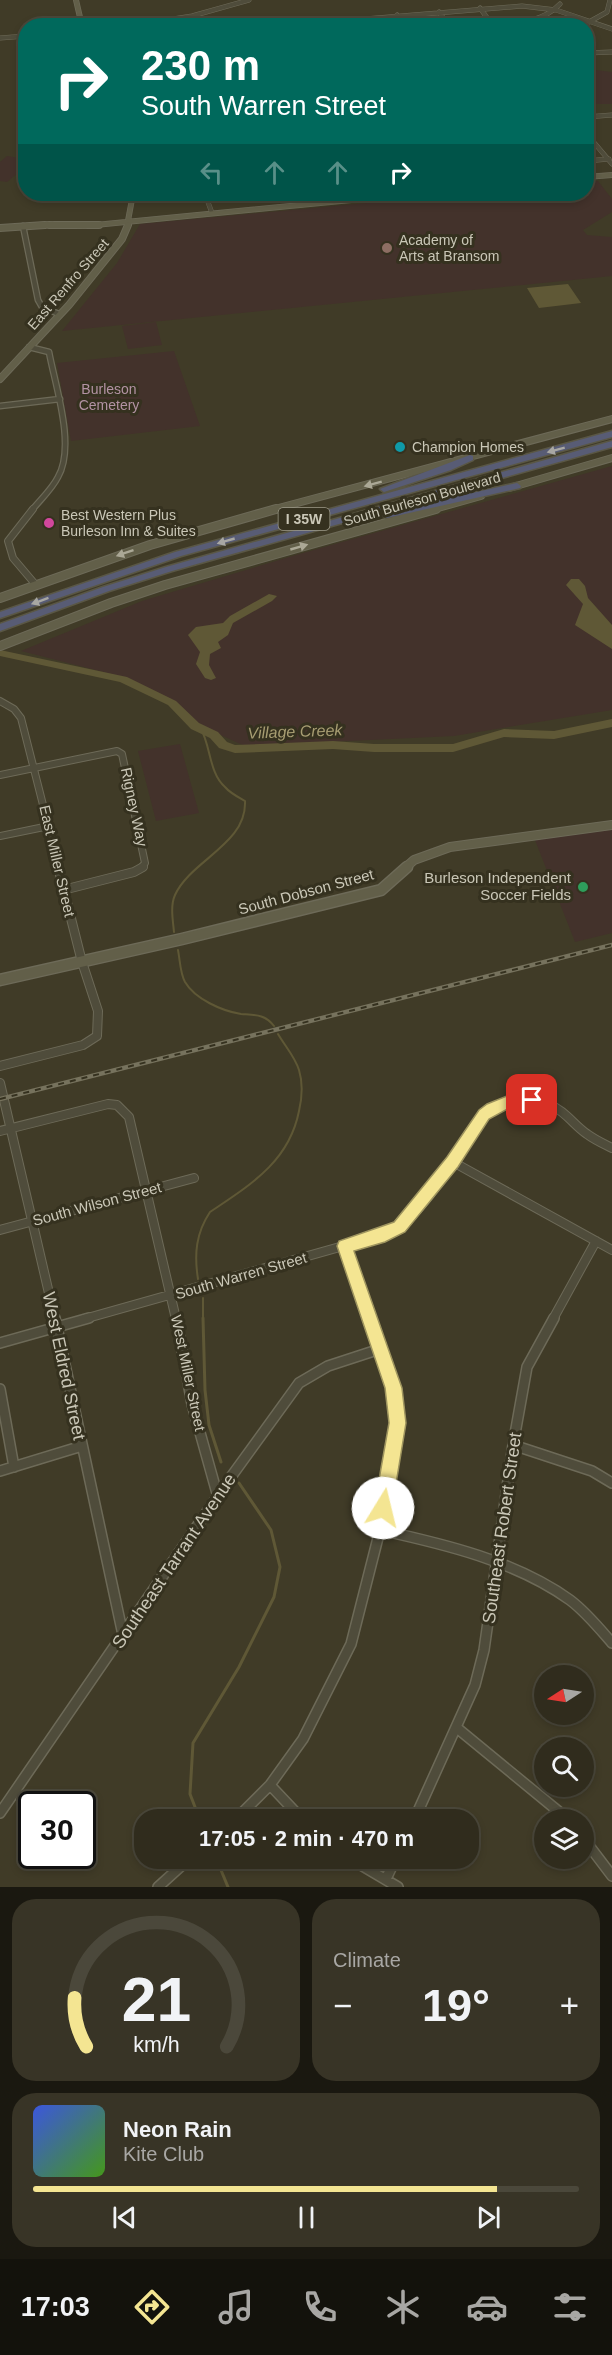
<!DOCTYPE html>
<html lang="en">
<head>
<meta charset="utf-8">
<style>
	body { margin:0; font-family:Arial,sans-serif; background:#383426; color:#f1f3f6; height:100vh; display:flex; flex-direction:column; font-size:22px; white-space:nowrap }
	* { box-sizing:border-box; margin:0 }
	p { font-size:20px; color:#a8a7a4 }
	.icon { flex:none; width:33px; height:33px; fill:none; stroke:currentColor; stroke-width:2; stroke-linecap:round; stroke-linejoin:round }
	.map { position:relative; height:1887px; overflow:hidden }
	.details { display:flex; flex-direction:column; gap:12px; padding:12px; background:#1a1810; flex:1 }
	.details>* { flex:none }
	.hud { position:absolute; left:18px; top:18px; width:576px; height:183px; border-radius:24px; box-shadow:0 3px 9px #0003,0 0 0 2px #4b483b; background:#00695c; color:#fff; overflow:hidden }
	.needle { width:39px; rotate:258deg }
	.fabs { position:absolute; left:534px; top:1665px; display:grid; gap:12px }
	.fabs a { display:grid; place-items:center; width:60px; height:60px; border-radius:50%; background:#302c1d; box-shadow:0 3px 9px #0003,0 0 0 2px #4b483b; font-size:30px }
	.speed { position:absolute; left:18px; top:1791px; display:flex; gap:12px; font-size:30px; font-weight:700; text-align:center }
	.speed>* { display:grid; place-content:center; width:78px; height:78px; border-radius:50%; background:#302c1d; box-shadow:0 3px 9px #0003,0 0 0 2px #4b483b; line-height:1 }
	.speed .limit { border:3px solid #111; border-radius:9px; background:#fff; color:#111 }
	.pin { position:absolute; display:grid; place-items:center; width:51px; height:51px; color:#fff; margin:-26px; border-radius:12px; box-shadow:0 3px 9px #0006 }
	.me { position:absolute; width:66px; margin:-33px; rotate:9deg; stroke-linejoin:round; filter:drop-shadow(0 0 4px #0008) }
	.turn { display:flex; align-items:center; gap:21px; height:126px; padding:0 24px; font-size:27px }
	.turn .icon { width:78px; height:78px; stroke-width:2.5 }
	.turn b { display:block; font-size:42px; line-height:51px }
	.lanes { display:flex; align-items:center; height:57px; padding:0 24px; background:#0003; justify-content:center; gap:30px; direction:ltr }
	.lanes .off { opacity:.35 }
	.big { font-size:45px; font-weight:700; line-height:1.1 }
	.details .tile { flex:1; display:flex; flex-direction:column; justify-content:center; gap:9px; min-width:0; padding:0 21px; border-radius:24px; background:#383426 }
	.details .dial { align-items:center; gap:0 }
	.dial svg { height:156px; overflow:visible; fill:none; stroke:#4b483b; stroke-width:7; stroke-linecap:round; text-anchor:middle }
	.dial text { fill:#f1f3f6; stroke:none }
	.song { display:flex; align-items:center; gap:18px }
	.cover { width:72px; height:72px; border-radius:9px; background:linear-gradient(135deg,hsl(230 70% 55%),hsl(100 70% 35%)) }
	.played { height:6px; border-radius:3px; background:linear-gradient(90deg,#f4e592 85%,#4b483b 85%) }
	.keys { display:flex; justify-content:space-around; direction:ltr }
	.heat { display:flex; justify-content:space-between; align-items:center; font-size:33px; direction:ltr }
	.details .tiles { flex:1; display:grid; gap:12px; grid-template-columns:1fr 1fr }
	.tile:last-child { grid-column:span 2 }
	.trip { position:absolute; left:134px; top:1809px; width:345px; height:60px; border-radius:24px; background:#302c1d; box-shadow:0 3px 9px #0003,0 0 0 2px #4b483b; font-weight:700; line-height:60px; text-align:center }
	.tab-bar { display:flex; height:96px; justify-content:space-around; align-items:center; background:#13120c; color:#a8a7a4 }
	.tab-bar .icon { width:42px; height:42px }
	.tab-bar .selected { color:#f4e592 }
	.tab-bar b { font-size:27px; color:#f1f3f6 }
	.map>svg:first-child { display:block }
	.green { fill:#43322b }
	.water { fill:#5f5836 }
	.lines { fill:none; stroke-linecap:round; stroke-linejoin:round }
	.stream-far1 { stroke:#5f5836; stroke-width:2 }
	.stream { stroke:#5f5836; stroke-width:3 }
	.river { fill:#5f5836; fill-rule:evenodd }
	.street-far4-casing { stroke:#6d6a58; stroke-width:5 }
	.street-far3-casing { stroke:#6d6a58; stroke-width:7 }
	.street-far2-casing { stroke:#6d6a58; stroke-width:8 }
	.street-far1-casing { stroke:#6d6a58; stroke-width:10 }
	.street-casing { stroke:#6d6a58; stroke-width:12 }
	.secondary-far3-casing { stroke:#6d6a58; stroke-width:6 }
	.secondary-far2-casing { stroke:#6d6a58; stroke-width:8 }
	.secondary-far1-casing { stroke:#6d6a58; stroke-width:10 }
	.secondary-casing { stroke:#6d6a58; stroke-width:13 }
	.highway-casing { stroke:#5a5745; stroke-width:3 }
	.street-far4 { stroke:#4f4c3b; stroke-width:4 }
	.street-far3 { stroke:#4f4c3b; stroke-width:4.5 }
	.street-far2 { stroke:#4f4c3b; stroke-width:6 }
	.street-far1 { stroke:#4f4c3b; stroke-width:8 }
	.street { stroke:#4f4c3b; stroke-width:9 }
	.secondary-far3 { stroke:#625f49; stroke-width:4.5 }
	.secondary-far2 { stroke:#625f49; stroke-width:6 }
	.secondary-far1 { stroke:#625f49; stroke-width:8 }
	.secondary { stroke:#625f49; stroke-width:10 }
	.highway { fill:#585c75; fill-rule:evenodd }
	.rail-casing { stroke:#76725d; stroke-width:4.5 }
	.rail { stroke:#35311f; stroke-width:2; stroke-dasharray:6; stroke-linecap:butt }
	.oneway { fill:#a8a7a3 }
	.oneway2 { fill:#aba896 }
	.route { fill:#f4e592; stroke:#9f955f; stroke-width:1.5 }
	.education-dot { fill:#8d6e63; stroke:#35311f; stroke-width:2 }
	.culture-dot { fill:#0f9aa8; stroke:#35311f; stroke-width:2 }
	.hotel-dot { fill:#d1479c; stroke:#35311f; stroke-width:2 }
	.leisure-dot { fill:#2e9e5b; stroke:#35311f; stroke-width:2 }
	.labels { text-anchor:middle; stroke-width:6; stroke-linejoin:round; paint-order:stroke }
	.far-poi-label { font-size:14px; fill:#cac7b7; stroke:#35311f; text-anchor:start }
	.far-street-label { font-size:14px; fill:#cac7b7; stroke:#35311f }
	.far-park-label { font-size:14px; fill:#b393a4; stroke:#35311f }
	.shield { fill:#35311f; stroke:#9d9a89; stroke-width:1.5 }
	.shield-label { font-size:14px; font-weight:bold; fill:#cac7b7 }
	.street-label { font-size:15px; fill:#cac7b7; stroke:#35311f }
	.poi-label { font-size:15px; fill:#cac7b7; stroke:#35311f; text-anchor:end }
	.water-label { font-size:16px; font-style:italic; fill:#a79d72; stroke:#35311f }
	.near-street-label { font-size:18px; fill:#cac7b7; stroke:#35311f }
</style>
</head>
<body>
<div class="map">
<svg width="612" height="1887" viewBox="0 0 612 1887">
	<rect width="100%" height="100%" fill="#403b27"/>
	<path class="green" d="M586,69l26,3v32h-25z
		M7,156l18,3 1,7 -19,16 -7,-1v-19z
		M598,181l14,18v13l-29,18 4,5 25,2v39l-550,55 55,-68 23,-39 323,-30h123l1,-12z
		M156,322l6,23 -34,4 -6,-23z
		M174,351l26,75 -129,15 -14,-78z
		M612,466v244l-158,26 -209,10 -49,-22 -20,-21 -49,-25 -106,-27 121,-50 154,-46z
		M180,744l19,69 -43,8 -18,-70z
		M612,830v103l-37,9 -40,-102z"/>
	<path class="water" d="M568,284l13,19 -42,5 -12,-20z
		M571,579h8l6,7 3,12 24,27v24l-37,-24 8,-21 -17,-19z
		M269,594l8,2 -5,5 -39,22 -5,12 -10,7 3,6 -11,6 -1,11 7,13 -5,2 -6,-2 -9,-14 4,-12 -12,-17 8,-8 27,-4 7,-7z"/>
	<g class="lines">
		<path class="stream-far1" d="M174,932c-1,-11 -4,-26 1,-37 16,-35 72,-51 70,-94 -7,-4 -15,-8 -20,-14 -16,-14 -14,-40 -24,-58
			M178,950c2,10 2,23 7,32 10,17 37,29 56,32 14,1 24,0 33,12
			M198,1279c-4,-25 -2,-46 12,-67 40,-27 79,-50 89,-101 3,-13 4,-28 0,-41 -4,-13 -14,-24 -21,-36
			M203,1298v21"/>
		<path class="stream" d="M203,1318l2,72 4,35 12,37
			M200,1820l-10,-26 3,-51 46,-76 35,-70 6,-30 -9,-37 -32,-47
			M216,1858l12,29"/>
		<path class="river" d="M0,650l127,27 49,24 23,22 19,9 9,10 8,3 98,-4 41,3h79l51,-15 50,2 58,-12v8l-58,12 -50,-2 -51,15h-79l-41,-3 -98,4 -16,-5 -9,-10 -19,-9 -23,-24 -48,-23 -120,-26z"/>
		<g class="street-far4-casing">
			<path id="street-far4" d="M480,8l13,18
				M439,12l10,14
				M397,15l7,11
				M589,22l18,-10 3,-12
				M492,24c25,-1 50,-1 68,-20
				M129,26l63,-10 57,-16
				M280,26l242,-20 34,4 56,19
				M0,38l26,-2
				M586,53l26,-1
				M586,117l26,-2
				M586,133l26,31
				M586,161l23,-2
				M205,194l7,19
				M206,198l48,-4"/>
		</g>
		<g class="street-far3-casing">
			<path id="street-far3" d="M23,226l15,74 4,7 17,7
				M29,347l20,5c6,33 27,94 9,125 -6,12 -17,22 -26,33
				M0,406l60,-7"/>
		</g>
		<g class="street-far2-casing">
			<path id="street-far2" d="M33,509l-25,32 5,17 22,26
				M0,701l14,8 7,9 38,150
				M0,775l117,-24 5,3 23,109 -4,5
				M0,836l49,-10"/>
		</g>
		<g class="street-far1-casing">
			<path id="street-far1" d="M63,890l71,-18 9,-5
				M0,1066l83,-21 14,-9 1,-25 -16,-49 -24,-95
				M0,1083l55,236
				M0,1131l108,-27 9,1 12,12 47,202
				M453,1162l159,88
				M0,1230l194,-52
				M345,1246l25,73
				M84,1319l309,-87c42,-30 61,-81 95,-119 22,-17 50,-19 74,-1 9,7 16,16 25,22 8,6 17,10 25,14
				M553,1319l43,-78"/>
		</g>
		<g class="street-casing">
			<path id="street" d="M55,1318l68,317
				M176,1318l16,86 26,93
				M0,1343l89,-25
				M0,1389l14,78
				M513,1445l79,26 20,12
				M0,1471l82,-25
				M380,1530c64,14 136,31 190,70 16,12 29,28 42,43
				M457,1728l112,92
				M270,1785l33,35
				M0,1813l228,-332 71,-98 29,-17 52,-17
				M235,1820l35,-35 33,-46 48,-95 29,-114 17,-107 -4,-35 -24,-70
				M414,1820l61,-135 9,-35 29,-205 14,-78 27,-49
				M584,1839l28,37
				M349,1858l49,29
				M386,1879l10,-21
				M158,1887l32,-29"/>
		</g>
		<g class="secondary-far3-casing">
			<path id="secondary-far3" d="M76,0l6,26
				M586,177l26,-2
				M49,225l36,1 328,-32
				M25,226l28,-2
				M127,226l6,-32"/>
		</g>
		<g class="secondary-far2-casing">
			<path id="secondary-far2" d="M49,225h50
				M0,228l45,-3
				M0,379l69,-74 53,-66 6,-14
				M509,488l103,-30
				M271,510l341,-91
				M431,510l50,-14"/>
		</g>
		<g class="secondary-far1-casing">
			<path id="secondary-far1" d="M0,598l150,-53 126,-36
				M0,646l111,-43 54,-18 271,-76
				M405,868l9,-8 36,-13 162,-22"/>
		</g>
		<g class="secondary-casing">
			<path id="secondary" d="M0,980l182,-41 199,-49 26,-23"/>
		</g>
		<g class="highway-casing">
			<path id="highway" d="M612,431v6l-431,119 -181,62v-6l175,-60z
				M612,441v6l-440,124 -63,20 -109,40v-7l103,-37 63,-20z
				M470,455l3,1v4l-22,10 -64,21 -3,1 -4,-3z
				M517,483l4,3 -1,2 -133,30 -5,-3 5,-3z"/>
		</g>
		<use href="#street-far4" class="street-far4"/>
		<use href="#street-far3" class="street-far3"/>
		<use href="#street-far2" class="street-far2"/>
		<use href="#street-far1" class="street-far1"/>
		<use href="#street" class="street"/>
		<use href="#secondary-far3" class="secondary-far3"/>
		<use href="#secondary-far2" class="secondary-far2"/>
		<use href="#secondary-far1" class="secondary-far1"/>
		<use href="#secondary" class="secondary"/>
		<use href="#highway" class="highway"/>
		<g class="rail-casing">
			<path id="rail" d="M0,1099l612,-154"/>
		</g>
		<use href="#rail" class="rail"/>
	</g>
	<defs><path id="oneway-solid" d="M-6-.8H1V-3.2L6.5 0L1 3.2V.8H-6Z" transform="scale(1.5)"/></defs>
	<g class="oneway">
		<use href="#oneway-solid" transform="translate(556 450) rotate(165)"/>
		<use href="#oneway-solid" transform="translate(226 541) rotate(164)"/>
		<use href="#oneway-solid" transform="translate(40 601) rotate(160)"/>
	</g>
	<g class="oneway2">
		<use href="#oneway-solid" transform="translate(373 484) rotate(165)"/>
		<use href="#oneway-solid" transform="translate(299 547) rotate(-16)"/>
		<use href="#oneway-solid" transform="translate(125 553) rotate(161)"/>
	</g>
	<path class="route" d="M532,1093l6,2 2,5 -2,4 -25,2 -24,13 -31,48 -53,65 -20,10 -31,9 48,137 4,35 -14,85 -2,7 -7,2 -6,-2 -3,-7 15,-85 -4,-35 -48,-142 2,-5 55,-19 53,-65 32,-47 8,-6 25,-10z"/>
	<circle class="education-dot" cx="387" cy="248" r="6"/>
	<circle class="culture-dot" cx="400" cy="447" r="6"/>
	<circle class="hotel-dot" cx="49" cy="523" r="6"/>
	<circle class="leisure-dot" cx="583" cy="887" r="6"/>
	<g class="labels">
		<g class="far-poi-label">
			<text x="399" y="245">Academy of<tspan x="399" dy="16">Arts at Bransom</tspan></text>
			<text x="412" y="452">Champion Homes</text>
			<text x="61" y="520">Best Western Plus<tspan x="61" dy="16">Burleson Inn &amp; Suites</tspan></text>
		</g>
		<g class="far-street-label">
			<text transform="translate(68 284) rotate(-49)" y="5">East Renfro Street</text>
			<text transform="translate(422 499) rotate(-16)" y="5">South Burleson Boulevard</text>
		</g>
		<g class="far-park-label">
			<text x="109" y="394">Burleson<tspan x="109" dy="16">Cemetery</tspan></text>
		</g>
		<rect class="shield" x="278.5" y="508" width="51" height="22" rx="4.5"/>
		<g class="shield-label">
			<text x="304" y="524">I 35W</text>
		</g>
		<g class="street-label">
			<text transform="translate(134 807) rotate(78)" y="5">Rigney Way</text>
			<text transform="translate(57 861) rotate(77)" y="5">East Miller Street</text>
			<text transform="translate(306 892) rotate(-15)" y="5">South Dobson Street</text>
			<text transform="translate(97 1204) rotate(-15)" y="5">South Wilson Street</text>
			<text transform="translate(241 1276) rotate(-16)" y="5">South Warren Street</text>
			<text transform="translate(188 1373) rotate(78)" y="5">West Miller Street</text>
		</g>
		<g class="poi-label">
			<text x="571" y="883">Burleson Independent<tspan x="571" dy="17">Soccer Fields</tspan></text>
		</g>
		<g class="water-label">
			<text transform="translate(295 731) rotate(-2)" y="6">Village Creek</text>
		</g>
		<g class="near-street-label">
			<text transform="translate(64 1366) rotate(78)" y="6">West Eldred Street</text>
			<text transform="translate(502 1528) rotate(-82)" y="6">Southeast Robert Street</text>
			<text transform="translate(174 1561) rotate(-56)" y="6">Southeast Tarrant Avenue</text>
		</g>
	</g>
</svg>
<div class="fabs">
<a><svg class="needle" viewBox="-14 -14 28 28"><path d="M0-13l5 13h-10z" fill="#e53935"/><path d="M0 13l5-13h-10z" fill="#a8a7a4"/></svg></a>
<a><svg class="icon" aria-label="search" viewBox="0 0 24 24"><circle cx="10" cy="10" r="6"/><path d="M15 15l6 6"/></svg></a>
<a><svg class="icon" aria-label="layers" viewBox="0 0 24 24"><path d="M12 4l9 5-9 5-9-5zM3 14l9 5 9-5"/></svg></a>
</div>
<div class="speed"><div class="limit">30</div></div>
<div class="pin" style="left:532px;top:1100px;background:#d93025"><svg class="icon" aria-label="arrive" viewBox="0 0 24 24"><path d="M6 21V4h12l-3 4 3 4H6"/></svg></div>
<svg class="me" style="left:383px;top:1508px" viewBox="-20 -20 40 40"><circle r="19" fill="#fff"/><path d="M0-13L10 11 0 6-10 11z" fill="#f4e592"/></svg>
<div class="trip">17:05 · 2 min · 470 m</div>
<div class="hud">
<div class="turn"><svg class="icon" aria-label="right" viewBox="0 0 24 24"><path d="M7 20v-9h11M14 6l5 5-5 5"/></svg><div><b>230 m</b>South Warren Street</div></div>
<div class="lanes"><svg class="icon off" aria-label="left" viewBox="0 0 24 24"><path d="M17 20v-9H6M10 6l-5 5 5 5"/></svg><svg class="icon off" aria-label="ahead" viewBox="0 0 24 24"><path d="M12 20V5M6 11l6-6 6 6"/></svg><svg class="icon off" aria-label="ahead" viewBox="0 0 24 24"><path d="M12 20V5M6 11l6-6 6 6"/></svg><svg class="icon" aria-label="right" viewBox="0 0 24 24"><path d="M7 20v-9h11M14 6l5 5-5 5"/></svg></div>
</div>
</div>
<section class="details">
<div class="tiles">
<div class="tile dial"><svg viewBox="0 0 100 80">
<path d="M14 69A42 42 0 1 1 86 69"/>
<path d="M14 69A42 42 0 0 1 8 44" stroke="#f4e592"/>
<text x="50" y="56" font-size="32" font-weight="700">21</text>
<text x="50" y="72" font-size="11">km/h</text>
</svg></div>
<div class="tile"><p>Climate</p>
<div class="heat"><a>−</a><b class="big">19°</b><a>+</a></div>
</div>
<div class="tile">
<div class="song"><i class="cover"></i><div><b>Neon Rain</b><p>Kite Club</p></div></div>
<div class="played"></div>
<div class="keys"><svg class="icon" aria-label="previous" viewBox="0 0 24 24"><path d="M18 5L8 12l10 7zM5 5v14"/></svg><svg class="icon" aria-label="pause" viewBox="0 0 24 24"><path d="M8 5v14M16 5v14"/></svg><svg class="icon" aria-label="next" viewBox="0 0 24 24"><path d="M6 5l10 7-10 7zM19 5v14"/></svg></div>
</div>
</div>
</section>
<nav class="tab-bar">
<b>17:03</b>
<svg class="icon selected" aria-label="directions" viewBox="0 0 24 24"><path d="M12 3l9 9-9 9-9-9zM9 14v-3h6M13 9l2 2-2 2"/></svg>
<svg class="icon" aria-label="music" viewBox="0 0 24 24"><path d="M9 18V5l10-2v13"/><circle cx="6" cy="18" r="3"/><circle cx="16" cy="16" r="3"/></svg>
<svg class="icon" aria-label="phone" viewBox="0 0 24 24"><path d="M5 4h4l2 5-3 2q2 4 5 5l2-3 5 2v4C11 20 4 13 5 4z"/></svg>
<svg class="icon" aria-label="climate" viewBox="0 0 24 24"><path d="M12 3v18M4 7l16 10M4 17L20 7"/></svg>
<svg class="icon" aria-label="car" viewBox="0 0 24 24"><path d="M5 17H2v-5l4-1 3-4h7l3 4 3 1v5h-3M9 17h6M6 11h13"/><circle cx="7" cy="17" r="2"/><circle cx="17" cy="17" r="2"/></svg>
<svg class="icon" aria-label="filters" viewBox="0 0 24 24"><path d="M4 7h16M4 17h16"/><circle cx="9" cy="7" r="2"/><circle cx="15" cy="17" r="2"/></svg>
</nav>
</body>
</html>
